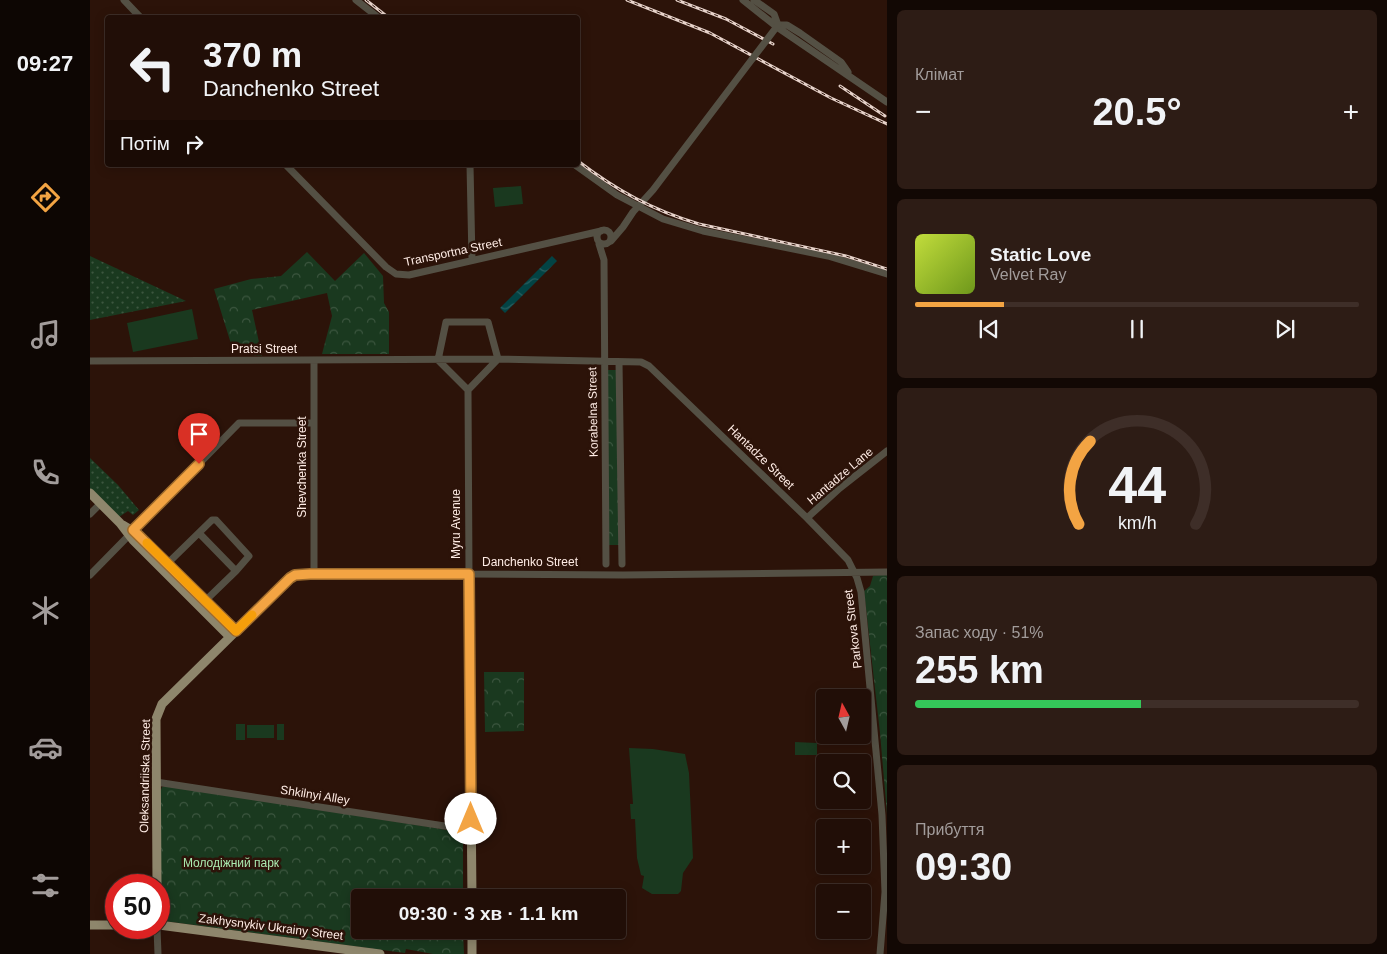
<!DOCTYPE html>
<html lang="uk">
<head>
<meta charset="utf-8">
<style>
	body { margin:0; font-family:Helvetica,sans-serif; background:#2d1c15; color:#f1f3f6; height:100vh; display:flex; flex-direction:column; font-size:19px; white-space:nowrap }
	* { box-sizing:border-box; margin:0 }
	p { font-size:16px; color:#a29c9b }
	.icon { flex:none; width:28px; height:28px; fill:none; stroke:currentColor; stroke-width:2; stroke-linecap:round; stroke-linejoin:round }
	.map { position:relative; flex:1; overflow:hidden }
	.side { display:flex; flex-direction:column; gap:10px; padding:10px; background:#120804; width:500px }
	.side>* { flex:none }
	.hud { position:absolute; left:15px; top:15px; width:475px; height:152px; border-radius:5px; box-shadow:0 2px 12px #0003,0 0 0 1px #3e2e28; background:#210e07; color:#f1f3f6; overflow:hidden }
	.needle { width:32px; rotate:352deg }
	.tools { position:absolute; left:726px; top:689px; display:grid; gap:10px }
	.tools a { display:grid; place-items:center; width:55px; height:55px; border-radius:5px; background:#210e07; box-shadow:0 2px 12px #0003,0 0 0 1px #3e2e28; font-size:25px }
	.speed { position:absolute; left:15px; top:874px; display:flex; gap:10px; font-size:25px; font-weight:700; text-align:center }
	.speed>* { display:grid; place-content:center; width:65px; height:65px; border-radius:50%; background:#210e07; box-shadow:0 2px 12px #0003,0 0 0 1px #3e2e28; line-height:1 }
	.speed .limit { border:8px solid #d22; background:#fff; color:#111 }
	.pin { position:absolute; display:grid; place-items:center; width:42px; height:42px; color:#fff; margin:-51px -21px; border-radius:50% 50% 50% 0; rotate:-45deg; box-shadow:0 0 5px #0007 }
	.pin .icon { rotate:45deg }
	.me { position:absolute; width:55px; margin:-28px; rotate:0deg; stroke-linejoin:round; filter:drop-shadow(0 0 4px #0008) }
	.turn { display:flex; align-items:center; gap:18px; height:105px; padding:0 15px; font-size:22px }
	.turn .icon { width:65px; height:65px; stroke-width:2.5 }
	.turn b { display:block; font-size:35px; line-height:42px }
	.then { display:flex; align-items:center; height:48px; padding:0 15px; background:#0003; gap:10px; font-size:19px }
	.big { font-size:38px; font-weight:700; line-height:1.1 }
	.side .card { flex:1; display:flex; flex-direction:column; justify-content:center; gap:8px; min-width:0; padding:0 18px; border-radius:8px; background:#2d1c15 }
	.side .dial { align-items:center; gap:0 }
	.dial svg { height:130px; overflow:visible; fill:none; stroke:#3e2e28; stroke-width:7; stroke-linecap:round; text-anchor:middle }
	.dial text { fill:#f1f3f6; stroke:none }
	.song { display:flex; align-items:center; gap:15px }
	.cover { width:60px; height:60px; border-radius:8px; background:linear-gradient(135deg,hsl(70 70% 55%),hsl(80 70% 35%)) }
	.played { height:5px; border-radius:2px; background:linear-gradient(90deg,#f3a443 20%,#3e2e28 20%) }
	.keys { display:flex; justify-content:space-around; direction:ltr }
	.heat { display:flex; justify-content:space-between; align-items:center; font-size:28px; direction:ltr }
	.charge { height:8px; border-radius:4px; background:linear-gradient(90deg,#34c759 51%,#3e2e28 0) }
	.trip { position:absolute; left:261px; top:889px; width:275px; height:50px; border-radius:5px; background:#210e07; box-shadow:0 2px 12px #0003,0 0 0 1px #3e2e28; font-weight:700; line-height:50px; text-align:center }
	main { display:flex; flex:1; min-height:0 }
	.tab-bar { display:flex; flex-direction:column; width:90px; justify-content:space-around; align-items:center; background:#0d0603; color:#a29c9b }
	.tab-bar .icon { width:35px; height:35px }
	.tab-bar .current { color:#f3a443 }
	.tab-bar b { font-size:22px; color:#f1f3f6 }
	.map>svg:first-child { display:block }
	.grass { fill:url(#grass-dots) }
	.forest { fill:url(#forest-crowns) }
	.pitch { fill:#1a391f }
	.water { fill:url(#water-waves) }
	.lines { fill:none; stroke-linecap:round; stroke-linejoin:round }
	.minor { stroke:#545044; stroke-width:7 }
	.major { stroke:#8e866c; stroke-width:9 }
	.rail-casing { stroke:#e6d2ca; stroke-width:3 }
	.rail { stroke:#2c1309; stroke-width:1; stroke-dasharray:4; stroke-linecap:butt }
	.minor-bridge { stroke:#545044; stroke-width:7 }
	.route-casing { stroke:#9e6b2c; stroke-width:12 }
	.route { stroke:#f3a443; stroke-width:9 }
	.slow { stroke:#f59e0b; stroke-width:9 }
	.labels { text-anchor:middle; stroke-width:5; stroke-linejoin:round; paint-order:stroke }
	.street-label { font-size:12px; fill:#ffece5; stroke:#2c1309 }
	.park-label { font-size:12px; fill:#aaeab0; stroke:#2c1309 }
</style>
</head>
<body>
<main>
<nav class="tab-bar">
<b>09:27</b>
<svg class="icon current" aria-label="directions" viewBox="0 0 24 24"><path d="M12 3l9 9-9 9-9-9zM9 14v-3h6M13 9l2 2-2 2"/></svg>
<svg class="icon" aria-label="music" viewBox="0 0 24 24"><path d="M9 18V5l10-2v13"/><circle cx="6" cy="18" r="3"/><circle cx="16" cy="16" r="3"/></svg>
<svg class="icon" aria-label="phone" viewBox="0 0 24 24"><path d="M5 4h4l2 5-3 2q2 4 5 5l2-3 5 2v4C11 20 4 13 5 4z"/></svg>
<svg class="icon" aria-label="climate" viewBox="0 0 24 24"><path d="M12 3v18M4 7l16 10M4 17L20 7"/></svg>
<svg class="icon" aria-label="car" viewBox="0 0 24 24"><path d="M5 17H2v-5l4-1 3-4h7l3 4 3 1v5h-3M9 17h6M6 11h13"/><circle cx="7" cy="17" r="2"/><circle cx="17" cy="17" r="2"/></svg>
<svg class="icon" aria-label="filters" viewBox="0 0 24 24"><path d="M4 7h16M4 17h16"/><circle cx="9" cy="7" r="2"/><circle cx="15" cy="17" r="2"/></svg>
</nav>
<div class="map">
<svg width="797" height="954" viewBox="0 0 797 954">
	<defs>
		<pattern id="grass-dots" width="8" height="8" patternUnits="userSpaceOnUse" patternTransform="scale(1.25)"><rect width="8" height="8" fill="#1a391f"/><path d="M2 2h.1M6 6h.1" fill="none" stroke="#3c563f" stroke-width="1.8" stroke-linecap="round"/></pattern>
		<pattern id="forest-crowns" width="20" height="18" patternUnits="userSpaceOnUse" patternTransform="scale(1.25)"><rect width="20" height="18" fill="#1a391f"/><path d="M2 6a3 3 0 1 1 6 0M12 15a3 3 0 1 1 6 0" fill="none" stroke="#3c563f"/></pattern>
		<pattern id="water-waves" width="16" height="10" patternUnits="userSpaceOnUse" patternTransform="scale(1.25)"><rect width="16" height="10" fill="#034344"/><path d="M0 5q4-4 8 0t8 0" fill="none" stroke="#295e5f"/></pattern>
	</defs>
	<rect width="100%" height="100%" fill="#2c1309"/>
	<path class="grass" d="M0,256l96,45 -96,19z
		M0,458l28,27 21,25 -6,5 -5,-4 -9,6 -29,-28z"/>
	<path class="forest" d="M217,252l28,29 29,-28 19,23 1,27 5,9v42h-67l10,-38 -5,-23 -75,17 10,46 -22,-2 -8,-7 -18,-58 37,-10 30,-3z
		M516,370h12l2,175h-13z
		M797,574v240l-7,-81 -16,-142 6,-5 3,-10z
		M394,672h40v59l-39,1z
		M77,786l263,41 33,6v64l-103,1v32h103l1,24h-31l-27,-5 -1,4 -241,-32 -3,-5 -1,-124 2,-5z"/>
	<path class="pitch" d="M431,186l2,18 -28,3 -2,-19z
		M102,309l6,30 -65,13 -6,-29z
		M146,724h9v16h-9z
		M187,724h7v16h-7z
		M157,725h27v13h-27z
		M705,742l22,1v12h-22z
		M539,748l24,1 32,5 4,19 4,85 -10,15 -2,18 -3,3h-26l-10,-6 2,-12 -3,-1 -4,-17 -2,-39h-4l-1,-15h3z"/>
	<path class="water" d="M462,256l5,5 -52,52 -5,-5z"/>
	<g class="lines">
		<path class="minor" d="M34,0l17,18
			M266,0l23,18
			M653,0l34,27 110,75
			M664,0l20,14 4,11h9l13,8 41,29 7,10
			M196,165l100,102 10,7 13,1 192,-44
			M380,165l2,95
			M485,165l42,30 46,24 40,12 125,25 59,18
			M507 237a7 7 0 1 1 14 0a7 7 0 1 1-14 0Z
			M521,241l12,-14 10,-15 20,-22 100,-132
			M509,244l5,16 2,304
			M224,360v214
			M348,360l8,-38h42l10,37
			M348,360l30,30
			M0,361l408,-2 143,3 8,4 158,152 41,42 9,18 4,14 21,223 3,77 -5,62
			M529,362l3,202
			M378,390l1,184 154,1 264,-3
			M378,390l30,-31
			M0,514l10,-10
			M717,518l33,-30 47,-37
			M109,533l37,38
			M78,563l44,-43h4l33,36 -13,15 -31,30
			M0,575l149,-152h74
			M66,782l315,48
			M67,928l1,26"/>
		<path class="major" d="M0,493l30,30 13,17 97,97
			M33,525l15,9 98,97
			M67,885l-1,-166 6,-15 128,-126 5,-3 174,-1 3,324
			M0,925h26
			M69,925l221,29
			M382,930v24"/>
		<g class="rail-casing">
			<path id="rail" d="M276,0l23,18
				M537,0l83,33 121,65 56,26
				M587,0l49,19 47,25
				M750,86l45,30
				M488,161c38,29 74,49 121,63l147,32 41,13"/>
		</g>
		<use href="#rail" class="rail"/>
		<path class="minor-bridge" d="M663,58l25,-33"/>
	</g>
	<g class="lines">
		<g class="route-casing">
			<path id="route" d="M109,464l-66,66 103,101 54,-53 5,-3 15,-1h159l2,245"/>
		</g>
		<use href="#route" class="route"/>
		<path class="slow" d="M57,543l89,88 16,-16"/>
	</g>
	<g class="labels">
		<g class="street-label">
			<text transform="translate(363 252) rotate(-12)" y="4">Transportna Street</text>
			<text x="174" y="353">Pratsi Street</text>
			<text transform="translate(503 412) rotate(-91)" y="4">Korabelna Street</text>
			<text transform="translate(671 457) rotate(44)" y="4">Hantadze Street</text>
			<text transform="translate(212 467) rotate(-90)" y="4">Shevchenka Street</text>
			<text transform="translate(750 476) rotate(-40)" y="4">Hantadze Lane</text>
			<text transform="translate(366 524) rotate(-90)" y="4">Myru Avenue</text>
			<text x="440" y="566">Danchenko Street</text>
			<text transform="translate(763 629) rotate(-97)" y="4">Parkova Street</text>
			<text transform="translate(55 776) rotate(-89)" y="4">Oleksandriiska Street</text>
			<text transform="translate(225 795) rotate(9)" y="4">Shkilnyi Alley</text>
			<text transform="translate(181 927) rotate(7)" y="4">Zakhysnykiv Ukrainy Street</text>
		</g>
		<g class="park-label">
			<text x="141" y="867">Молодіжний парк</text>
		</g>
	</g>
</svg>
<div class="tools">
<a><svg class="needle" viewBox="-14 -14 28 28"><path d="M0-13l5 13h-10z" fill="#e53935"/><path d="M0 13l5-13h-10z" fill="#a29c9b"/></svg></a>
<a><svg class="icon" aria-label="search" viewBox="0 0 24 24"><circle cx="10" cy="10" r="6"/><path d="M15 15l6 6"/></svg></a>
<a>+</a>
<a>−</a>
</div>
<div class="speed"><div class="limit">50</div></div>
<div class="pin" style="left:109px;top:464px;background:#d93025"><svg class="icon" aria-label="arrive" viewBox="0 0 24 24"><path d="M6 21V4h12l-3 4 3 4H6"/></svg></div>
<svg class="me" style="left:381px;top:819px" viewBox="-20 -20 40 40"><circle r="19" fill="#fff"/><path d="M0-13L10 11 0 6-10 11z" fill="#f3a443"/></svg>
<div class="trip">09:30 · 3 хв · 1.1 km</div>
<div class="hud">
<div class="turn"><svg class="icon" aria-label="left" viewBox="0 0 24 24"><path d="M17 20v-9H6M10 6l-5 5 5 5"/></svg><div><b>370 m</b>Danchenko Street</div></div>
<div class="then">Потім<svg class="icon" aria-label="right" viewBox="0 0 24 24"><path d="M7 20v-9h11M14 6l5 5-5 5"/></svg></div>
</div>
</div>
<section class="side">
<div class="card"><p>Клімат</p>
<div class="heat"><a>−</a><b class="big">20.5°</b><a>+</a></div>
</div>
<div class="card">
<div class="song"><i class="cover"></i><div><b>Static Love</b><p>Velvet Ray</p></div></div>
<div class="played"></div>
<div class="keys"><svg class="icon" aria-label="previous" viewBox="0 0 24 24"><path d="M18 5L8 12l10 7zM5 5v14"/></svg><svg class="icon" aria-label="pause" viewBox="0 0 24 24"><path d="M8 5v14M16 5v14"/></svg><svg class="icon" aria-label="next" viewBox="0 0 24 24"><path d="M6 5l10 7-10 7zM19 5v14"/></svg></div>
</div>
<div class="card dial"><svg viewBox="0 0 100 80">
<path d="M14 69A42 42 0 1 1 86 69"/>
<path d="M14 69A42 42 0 0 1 21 18" stroke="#f3a443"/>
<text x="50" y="56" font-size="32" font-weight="700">44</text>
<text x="50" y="72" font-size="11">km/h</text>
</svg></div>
<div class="card"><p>Запас ходу · 51%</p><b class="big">255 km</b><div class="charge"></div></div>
<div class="card"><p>Прибуття</p><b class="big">09:30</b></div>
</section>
</main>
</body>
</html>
